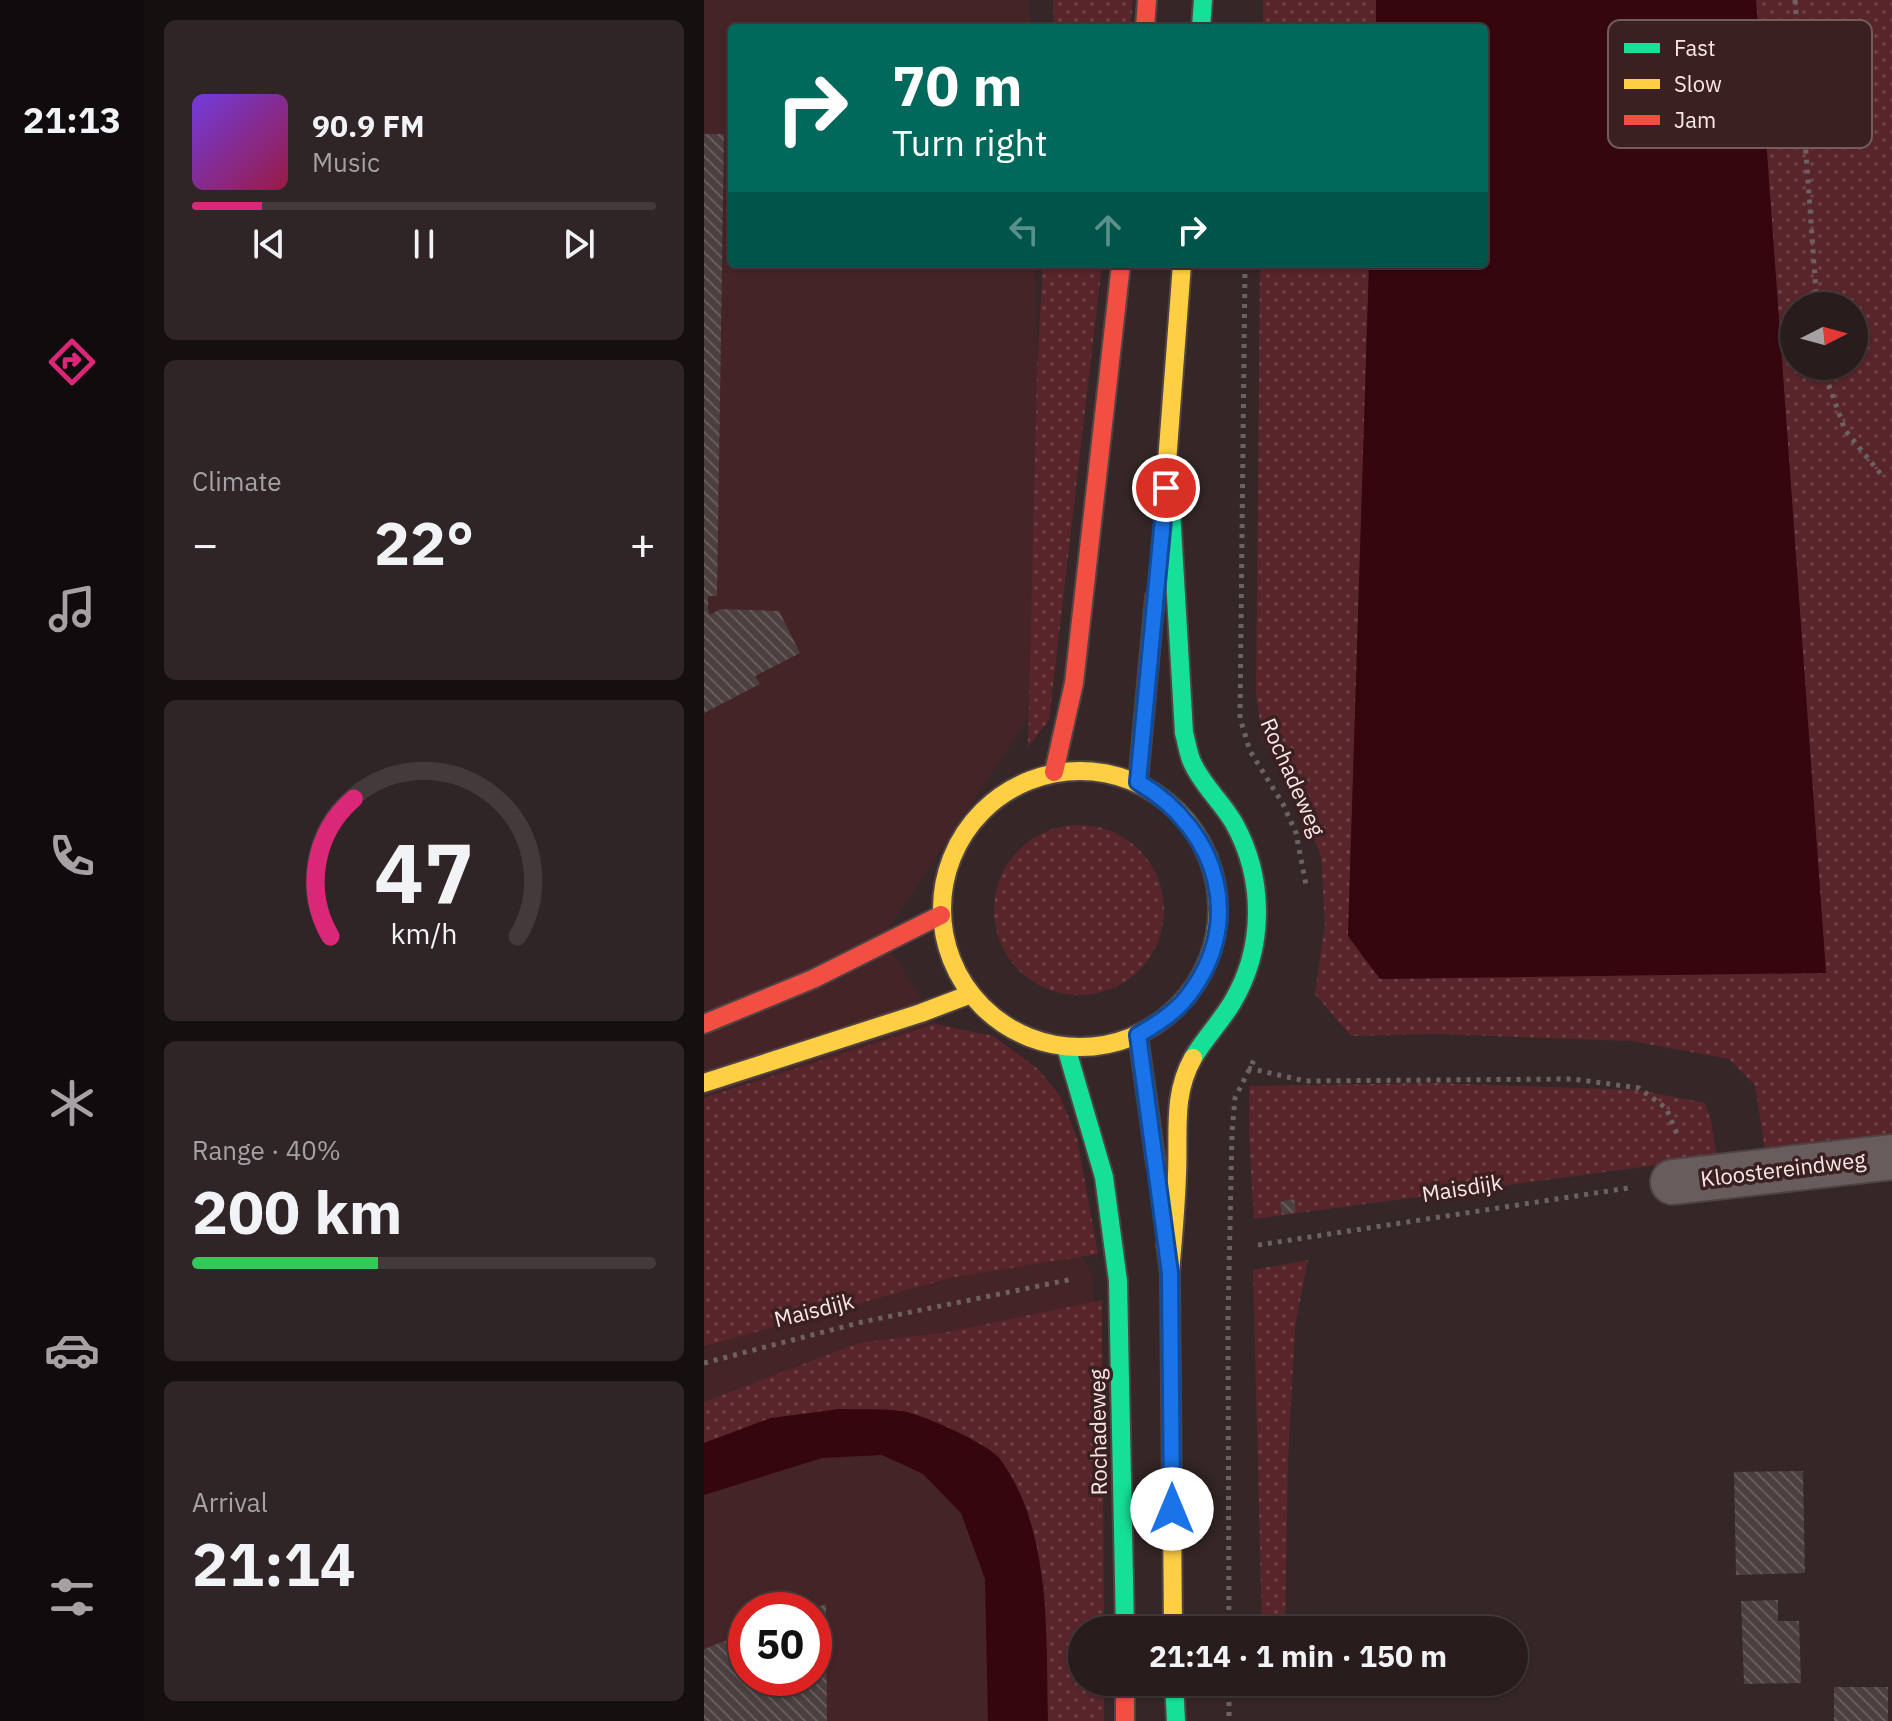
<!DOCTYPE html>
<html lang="en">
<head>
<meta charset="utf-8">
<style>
	body { margin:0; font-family:"IBM Plex Sans",sans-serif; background:#302526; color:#f1f3f6; height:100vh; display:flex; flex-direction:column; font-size:30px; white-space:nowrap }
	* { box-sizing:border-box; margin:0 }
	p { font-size:26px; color:#a5a1a4 }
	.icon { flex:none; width:44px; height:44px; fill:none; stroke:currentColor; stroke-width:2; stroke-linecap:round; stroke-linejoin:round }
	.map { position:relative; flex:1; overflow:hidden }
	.panel { display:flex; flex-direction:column; gap:20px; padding:20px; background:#160f10; width:560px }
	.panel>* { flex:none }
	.guide { position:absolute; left:24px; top:24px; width:760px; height:244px; border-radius:8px; box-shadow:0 2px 6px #0004,0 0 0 2px #443a3b; background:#00695c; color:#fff; overflow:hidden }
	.needle { width:52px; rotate:84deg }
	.tools { position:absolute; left:1076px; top:292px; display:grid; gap:16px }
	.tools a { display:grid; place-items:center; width:88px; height:88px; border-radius:50%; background:#281c1d; box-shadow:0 2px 6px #0004,0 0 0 2px #443a3b; font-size:40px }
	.speed { position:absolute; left:24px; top:1592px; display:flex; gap:16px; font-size:40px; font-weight:700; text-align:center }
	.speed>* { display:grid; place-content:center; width:104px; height:104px; border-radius:50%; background:#281c1d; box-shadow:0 2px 6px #0004,0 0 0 2px #443a3b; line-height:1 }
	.speed .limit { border:12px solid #d22; background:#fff; color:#111 }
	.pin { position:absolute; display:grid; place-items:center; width:68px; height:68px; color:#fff; margin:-34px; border:4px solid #fff; border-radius:50%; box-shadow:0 2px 8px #0007 }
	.me { position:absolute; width:88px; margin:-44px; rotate:0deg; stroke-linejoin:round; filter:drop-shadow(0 0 6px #0008) }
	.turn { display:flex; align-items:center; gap:28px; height:168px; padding:0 32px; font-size:36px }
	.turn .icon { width:104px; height:104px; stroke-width:2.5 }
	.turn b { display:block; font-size:56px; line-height:68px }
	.lanes { display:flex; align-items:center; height:76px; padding:0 32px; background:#0003; justify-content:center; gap:40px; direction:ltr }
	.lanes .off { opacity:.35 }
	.big { font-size:60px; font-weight:800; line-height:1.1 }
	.panel .tile { flex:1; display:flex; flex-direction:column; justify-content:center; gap:12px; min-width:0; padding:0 28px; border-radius:12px; background:#302526 }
	.panel .dial { align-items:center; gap:0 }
	.dial svg { height:208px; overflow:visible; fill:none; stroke:#443a3b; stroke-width:7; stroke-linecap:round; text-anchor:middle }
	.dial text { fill:#f1f3f6; stroke:none }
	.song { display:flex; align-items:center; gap:24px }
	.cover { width:96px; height:96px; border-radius:12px; background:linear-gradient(135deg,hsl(260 70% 55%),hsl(340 70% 35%)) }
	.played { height:8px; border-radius:4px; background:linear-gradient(90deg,#db2777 15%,#443a3b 15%) }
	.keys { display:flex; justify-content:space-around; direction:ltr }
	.heat { display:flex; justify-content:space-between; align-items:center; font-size:44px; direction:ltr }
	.charge { height:12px; border-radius:6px; background:linear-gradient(90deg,#34c759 40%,#443a3b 0) }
	.trip { position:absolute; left:364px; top:1616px; width:460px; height:80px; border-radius:40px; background:#281c1d; box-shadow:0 2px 6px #0004,0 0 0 2px #443a3b; font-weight:800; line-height:80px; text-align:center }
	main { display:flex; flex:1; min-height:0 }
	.dock { display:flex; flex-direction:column; width:144px; justify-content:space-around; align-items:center; background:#100b0c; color:#a5a1a4 }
	.dock .icon { width:56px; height:56px }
	.dock .active { color:#db2777 }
	.dock b { font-size:36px; color:#f1f3f6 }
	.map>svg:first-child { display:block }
	.built { fill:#452427; fill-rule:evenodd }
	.grass { fill:url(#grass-dots); fill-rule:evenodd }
	.water { fill:#36060f }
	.building { fill:url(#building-back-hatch) }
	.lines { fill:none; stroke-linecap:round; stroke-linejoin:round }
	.street-casing { stroke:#504344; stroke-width:48 }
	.fast-casing { stroke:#504344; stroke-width:22 }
	.slow-casing { stroke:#504344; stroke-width:22 }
	.jam-casing { stroke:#504344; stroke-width:22 }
	.path { stroke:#6d6262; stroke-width:5; stroke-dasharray:4 6; stroke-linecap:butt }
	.street { stroke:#685c5d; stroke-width:44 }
	.fast { stroke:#16e098; stroke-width:18 }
	.slow { stroke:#ffcf43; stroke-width:18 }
	.jam { stroke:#f24e42; stroke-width:18 }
	.route-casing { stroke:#114b97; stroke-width:20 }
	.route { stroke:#1a73e8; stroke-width:14 }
	.labels { text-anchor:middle; stroke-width:7; stroke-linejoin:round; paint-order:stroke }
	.street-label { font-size:22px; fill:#fae7e7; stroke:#3b2021 }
	.key { fill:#3b2021; stroke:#745c5c; stroke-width:2 }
	.key-label { font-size:22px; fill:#fae7e7 }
</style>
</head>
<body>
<main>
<nav class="dock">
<b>21:13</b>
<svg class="icon active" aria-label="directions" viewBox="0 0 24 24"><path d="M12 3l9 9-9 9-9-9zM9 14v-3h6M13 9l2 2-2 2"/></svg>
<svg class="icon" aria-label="music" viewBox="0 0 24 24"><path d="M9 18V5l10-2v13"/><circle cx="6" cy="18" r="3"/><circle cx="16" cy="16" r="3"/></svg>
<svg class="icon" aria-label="phone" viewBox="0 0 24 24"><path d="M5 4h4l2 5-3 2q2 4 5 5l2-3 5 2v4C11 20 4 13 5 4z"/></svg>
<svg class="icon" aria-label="climate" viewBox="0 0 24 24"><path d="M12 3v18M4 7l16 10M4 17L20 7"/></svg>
<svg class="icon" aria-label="car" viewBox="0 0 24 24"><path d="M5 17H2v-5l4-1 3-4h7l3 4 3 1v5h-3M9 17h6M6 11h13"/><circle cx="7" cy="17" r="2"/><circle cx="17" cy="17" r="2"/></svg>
<svg class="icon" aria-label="filters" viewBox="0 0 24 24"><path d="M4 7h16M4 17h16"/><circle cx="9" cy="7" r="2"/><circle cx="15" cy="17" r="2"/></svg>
</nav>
<section class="panel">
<div class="tile">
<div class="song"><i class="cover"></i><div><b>90.9 FM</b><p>Music</p></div></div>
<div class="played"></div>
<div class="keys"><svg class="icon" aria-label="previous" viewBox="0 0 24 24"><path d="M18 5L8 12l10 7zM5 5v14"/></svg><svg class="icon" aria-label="pause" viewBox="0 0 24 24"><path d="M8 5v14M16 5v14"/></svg><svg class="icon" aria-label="next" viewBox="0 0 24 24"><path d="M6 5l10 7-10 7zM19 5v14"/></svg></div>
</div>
<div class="tile"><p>Climate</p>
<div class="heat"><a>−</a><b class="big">22°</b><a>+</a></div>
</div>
<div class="tile dial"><svg viewBox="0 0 100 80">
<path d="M14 69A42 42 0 1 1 86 69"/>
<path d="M14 69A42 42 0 0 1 23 16" stroke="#db2777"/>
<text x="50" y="56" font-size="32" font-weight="700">47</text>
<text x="50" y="72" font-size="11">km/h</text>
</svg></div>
<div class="tile"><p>Range · 40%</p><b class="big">200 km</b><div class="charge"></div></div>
<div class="tile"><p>Arrival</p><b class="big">21:14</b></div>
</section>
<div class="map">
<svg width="1188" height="1721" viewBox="0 0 1188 1721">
	<defs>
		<pattern id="grass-dots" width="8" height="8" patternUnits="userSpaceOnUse" patternTransform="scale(2)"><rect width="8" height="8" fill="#58252b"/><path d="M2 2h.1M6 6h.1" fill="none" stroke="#71454a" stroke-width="1.8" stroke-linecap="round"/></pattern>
		<pattern id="building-back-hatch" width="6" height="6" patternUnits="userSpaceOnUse" patternTransform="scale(2)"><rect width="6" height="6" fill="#4b3f3f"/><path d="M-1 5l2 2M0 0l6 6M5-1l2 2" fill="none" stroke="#665b5b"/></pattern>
	</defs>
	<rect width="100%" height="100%" fill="#352627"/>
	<path class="built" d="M0,0h325v28h-297v236h303l11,427 -163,246 210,338 4,355h-15v52l16,39h-394zM42,1610h68v68h-68z"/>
	<path class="grass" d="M349,0h80l-3,28h-76z
		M559,0h113v28h-113z
		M1052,0h136v1133l-127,17 -10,-65 -26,-26 -98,-18 -195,-7 -85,2 -36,-42 10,-71 -4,-67 -29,-67 -30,-52 -6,-43 4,-430h109l-21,672 17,24 461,13zM1090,306h60v60h-60z
		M339,264h59l-53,456 -21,27 9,-376z
		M290 910a85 85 0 1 1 170 0a85 85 0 1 1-170 0Z
		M231,1024l58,12 45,33 22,27 17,42 21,116 -144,23 -250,69v-248z
		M731,1083l203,7 67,13 6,18 6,36 -463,62 -5,-83v-50z
		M604,1260l-13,67 -7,132 -3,171h-23l-9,-360z
		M398,1300l2,330h-22v52h22v39h-56l-3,-132 -18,-80 -28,-53 -228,-38 -67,25v-41l155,-59 89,-11z"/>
	<path class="water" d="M672,0h380l70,973 -446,6 -32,-43 21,-672h115v-236h-108z
		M135,1409c22,1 47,-1 68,3 20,5 82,32 93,47 52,70 46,179 48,262h-60l-3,-142 -24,-66 -38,-39 -41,-19 -60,3 -118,37v-52l67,-25z"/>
	<path class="building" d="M0,134h20l-7,462h-9v14l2,5 10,-6 59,2 21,42 -45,23 5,8 -56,29z
		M590,1199l2,13 -14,3 -2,-13z
		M1099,1471l2,102 -69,2 -2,-103z
		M1074,1600v21h21l2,62 -57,1 -3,-83z
		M122,1604l1,117h-123v-72l42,-16v45h68v-70z
		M1130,1687h54v34h-54z"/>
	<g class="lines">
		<g class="street-casing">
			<path id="street" d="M969,1182l219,-25"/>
		</g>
		<g class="fast-casing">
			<path id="fast" d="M497,28l2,-28
				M464,459l16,274c3,10 4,20 8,29 10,23 30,40 42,61 31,56 31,125 -2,180 -12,20 -28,36 -39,55
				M362,1047l38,130 14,104 7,349
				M470,1682l2,39"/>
		</g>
		<g class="slow-casing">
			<path id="slow" d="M461,489l17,-225
				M238 909a138 138 0 1 1 276 0a138 138 0 1 1-276 0Z
				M434,1035l18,129
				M0,1083l217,-70 50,-19
				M462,1244l4,29 3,357
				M466,1273c3,-33 6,-66 7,-99 2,-41 -5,-79 16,-116"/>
		</g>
		<g class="jam-casing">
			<path id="jam" d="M441,28l2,-28
				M350,772l20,-89 47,-419
				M434,782l17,-185
				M0,1024l109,-45 128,-64
				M421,1682v39"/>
		</g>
		<path class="path" d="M1091,0l22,306
			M541,264l-5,454 10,33 33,53 13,29 10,52
			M1118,366l23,64 39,48
			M544,1068l57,13 268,-2 66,9 27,20 11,26
			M554,1245l370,-57
			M0,1363l158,-41 211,-43
			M525,1630l-1,-311 4,-187 3,-34 21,-42
			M525,1682v39"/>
		<use href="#street" class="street"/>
		<use href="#fast" class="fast"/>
		<use href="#slow" class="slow"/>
		<use href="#jam" class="jam"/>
	</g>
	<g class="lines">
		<g class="route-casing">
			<path id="route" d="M462,488l-28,294c82,48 110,144 45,220 -13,14 -29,24 -45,33l32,238 2,236"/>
		</g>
		<use href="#route" class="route"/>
	</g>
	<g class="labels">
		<g class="street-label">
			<text transform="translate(589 777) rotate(66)" y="8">Rochadeweg</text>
			<text transform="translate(1079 1169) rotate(-7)" y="8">Kloostereindweg</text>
			<text transform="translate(758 1188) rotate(-9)" y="8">Maisdijk</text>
			<text transform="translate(110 1310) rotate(-14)" y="8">Maisdijk</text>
			<text transform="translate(394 1432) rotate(-91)" y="8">Rochadeweg</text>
		</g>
	</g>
	<rect x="904" y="20" width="264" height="128" rx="12" class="key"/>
	<rect x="920" y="43" width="36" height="10" fill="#16e098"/>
	<rect x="920" y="79" width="36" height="10" fill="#ffcf43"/>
	<rect x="920" y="115" width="36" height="10" fill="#f24e42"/>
	<g class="key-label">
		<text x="970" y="56">Fast</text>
		<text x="970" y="92">Slow</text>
		<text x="970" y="128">Jam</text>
	</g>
</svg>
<div class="tools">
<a><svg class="needle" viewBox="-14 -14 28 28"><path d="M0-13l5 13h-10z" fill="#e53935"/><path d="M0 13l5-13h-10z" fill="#a5a1a4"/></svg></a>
</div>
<div class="speed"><div class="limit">50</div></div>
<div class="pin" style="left:462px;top:488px;background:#d93025"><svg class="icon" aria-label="arrive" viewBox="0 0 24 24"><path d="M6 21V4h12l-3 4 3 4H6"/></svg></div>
<svg class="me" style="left:468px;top:1509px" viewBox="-20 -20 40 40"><circle r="19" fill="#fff"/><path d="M0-13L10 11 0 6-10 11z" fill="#1a73e8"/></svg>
<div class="trip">21:14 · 1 min · 150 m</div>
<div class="guide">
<div class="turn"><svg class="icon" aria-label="right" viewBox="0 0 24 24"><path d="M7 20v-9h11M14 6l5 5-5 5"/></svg><div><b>70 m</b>Turn right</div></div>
<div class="lanes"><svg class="icon off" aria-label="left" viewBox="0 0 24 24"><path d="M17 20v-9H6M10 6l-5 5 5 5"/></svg><svg class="icon off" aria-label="ahead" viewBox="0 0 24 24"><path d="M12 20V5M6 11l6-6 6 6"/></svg><svg class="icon" aria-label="right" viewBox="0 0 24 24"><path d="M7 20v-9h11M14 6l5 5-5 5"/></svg></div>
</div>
</div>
</main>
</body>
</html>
